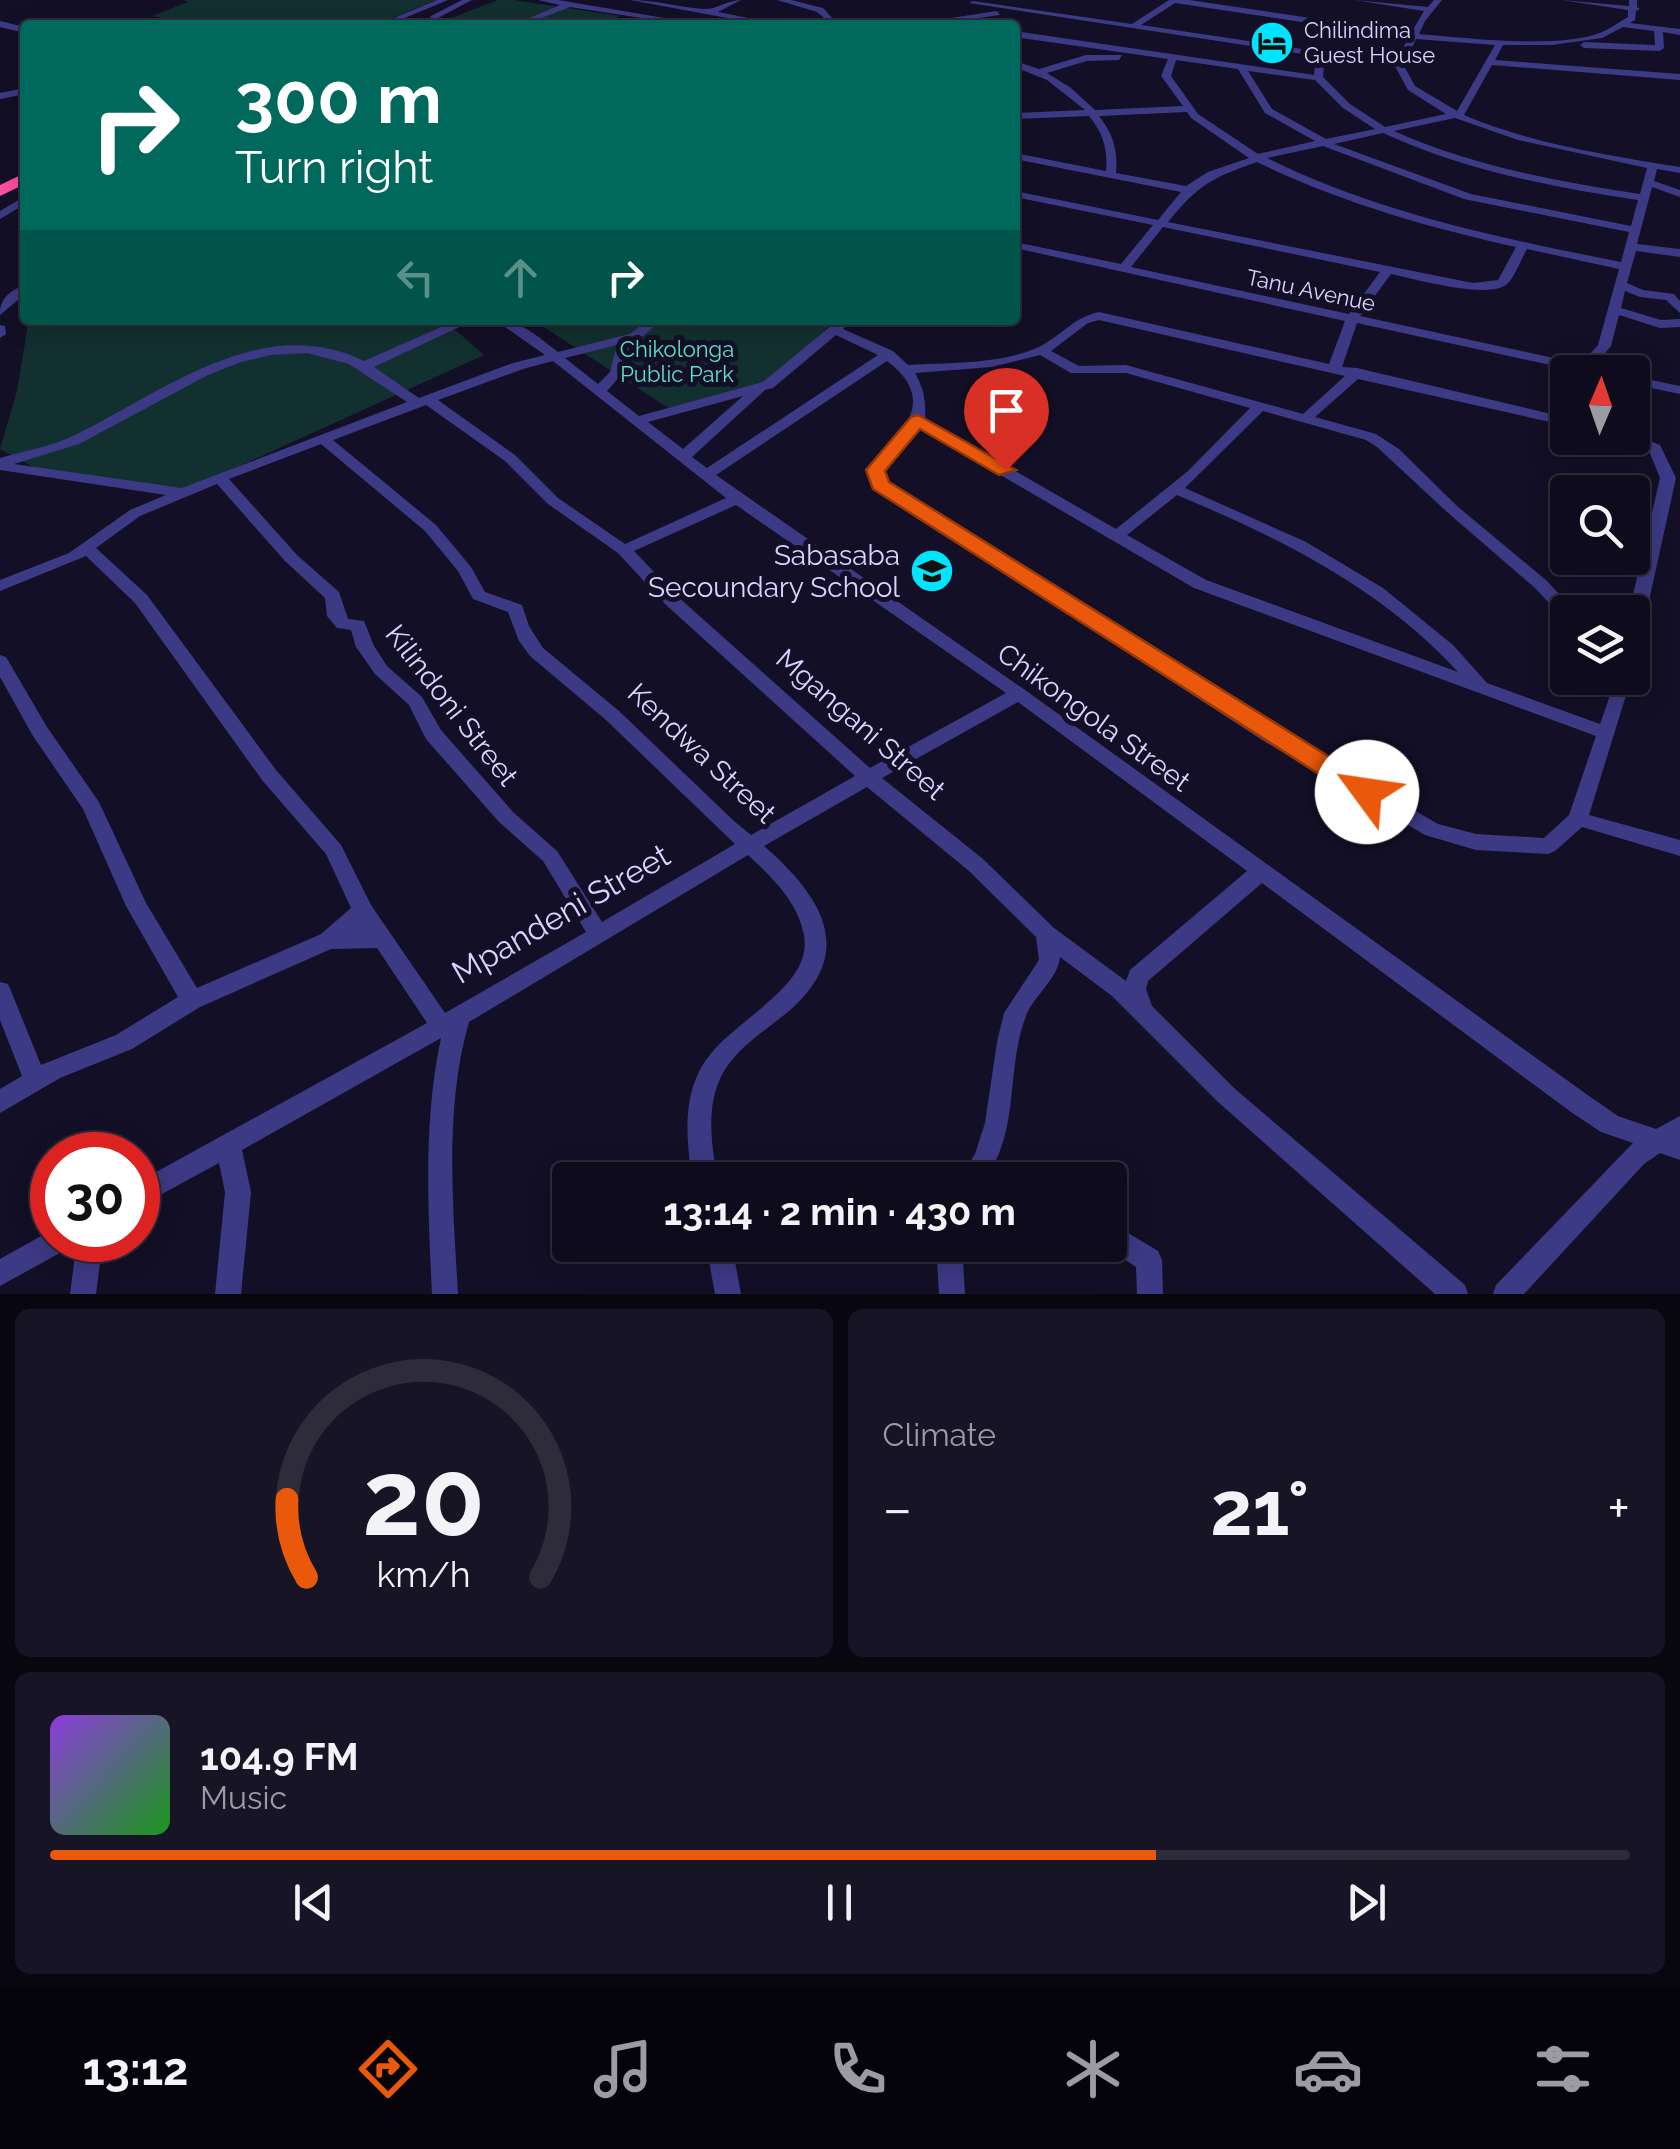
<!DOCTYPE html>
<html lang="en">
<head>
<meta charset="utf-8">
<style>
	body { margin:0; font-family:Raleway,sans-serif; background:#171425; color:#f1f3f6; height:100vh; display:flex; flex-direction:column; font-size:38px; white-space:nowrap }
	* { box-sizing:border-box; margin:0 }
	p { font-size:32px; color:#9b9ba3 }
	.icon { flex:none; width:55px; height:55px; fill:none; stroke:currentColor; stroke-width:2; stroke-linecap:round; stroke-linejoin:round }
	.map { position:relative; height:1294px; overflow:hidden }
	.drawer { display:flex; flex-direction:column; gap:15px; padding:15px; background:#08060f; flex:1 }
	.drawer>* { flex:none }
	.guide { position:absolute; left:20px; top:20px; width:1000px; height:305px; border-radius:10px; box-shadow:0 5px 25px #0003,0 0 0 2px #2e2b3b; background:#00695c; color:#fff; overflow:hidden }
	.needle { width:65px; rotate:2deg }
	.fabs { position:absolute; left:1550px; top:355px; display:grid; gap:20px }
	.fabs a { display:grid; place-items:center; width:100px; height:100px; border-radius:10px; background:#0e0b1c; box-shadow:0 5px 25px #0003,0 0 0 2px #2e2b3b; font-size:50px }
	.speed { position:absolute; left:30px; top:1132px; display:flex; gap:20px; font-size:50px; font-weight:700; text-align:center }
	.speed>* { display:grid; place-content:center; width:130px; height:130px; border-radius:50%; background:#0e0b1c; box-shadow:0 5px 25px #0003,0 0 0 2px #2e2b3b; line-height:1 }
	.speed .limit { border:15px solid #d22; background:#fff; color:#111 }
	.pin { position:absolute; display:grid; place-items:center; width:85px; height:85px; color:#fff; margin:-102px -42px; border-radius:50% 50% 50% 0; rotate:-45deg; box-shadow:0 0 10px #0007 }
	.pin .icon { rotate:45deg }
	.me { position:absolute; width:110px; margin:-55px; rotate:301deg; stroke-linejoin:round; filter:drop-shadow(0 0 8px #0008) }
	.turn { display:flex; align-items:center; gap:35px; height:210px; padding:0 50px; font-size:45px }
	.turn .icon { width:130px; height:130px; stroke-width:2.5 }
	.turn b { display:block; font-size:70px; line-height:85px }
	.lanes { display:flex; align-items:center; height:95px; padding:0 50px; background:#0003; justify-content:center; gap:50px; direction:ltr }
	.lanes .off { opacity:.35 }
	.big { font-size:75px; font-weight:700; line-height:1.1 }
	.drawer .card { flex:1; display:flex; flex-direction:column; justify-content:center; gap:15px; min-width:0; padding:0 35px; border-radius:15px; background:#171425 }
	.drawer .dial { align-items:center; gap:0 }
	.dial svg { height:260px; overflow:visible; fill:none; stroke:#2e2b3b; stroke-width:7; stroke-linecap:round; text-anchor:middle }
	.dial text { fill:#f1f3f6; stroke:none }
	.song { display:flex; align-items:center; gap:30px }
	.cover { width:120px; height:120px; border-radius:15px; background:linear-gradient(135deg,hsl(270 70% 55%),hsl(120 70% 35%)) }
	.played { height:10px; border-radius:5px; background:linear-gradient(90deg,#ea580c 70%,#2e2b3b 70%) }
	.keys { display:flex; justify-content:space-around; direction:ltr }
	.heat { display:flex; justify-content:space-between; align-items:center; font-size:55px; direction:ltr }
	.drawer .tiles { flex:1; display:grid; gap:15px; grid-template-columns:1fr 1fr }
	.card:last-child { grid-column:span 2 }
	.trip { position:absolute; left:552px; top:1162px; width:575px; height:100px; border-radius:10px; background:#0e0b1c; box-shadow:0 5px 25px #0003,0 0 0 2px #2e2b3b; font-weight:700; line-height:100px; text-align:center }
	.menu { display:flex; height:160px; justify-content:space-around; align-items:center; background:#06040b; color:#9b9ba3 }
	.menu .icon { width:70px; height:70px }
	.menu .on { color:#ea580c }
	.menu b { font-size:45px; color:#f1f3f6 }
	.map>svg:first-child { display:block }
	.green { fill:#12302f }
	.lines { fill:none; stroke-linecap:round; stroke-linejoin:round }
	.minor { fill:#3d3a85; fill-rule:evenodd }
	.highway { fill:#ff4fa3; fill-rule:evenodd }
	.route { fill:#ea580c; stroke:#983908; stroke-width:2.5 }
	.labels { text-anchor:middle; stroke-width:10; stroke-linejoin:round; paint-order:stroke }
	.far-poi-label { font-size:22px; fill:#d9d4ff; stroke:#130f26; text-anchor:start }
	.far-street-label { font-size:22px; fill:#d9d4ff; stroke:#130f26 }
	.far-park-label { font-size:22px; fill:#5fe0c0; stroke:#130f26 }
	.poi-label { font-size:28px; fill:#d9d4ff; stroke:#130f26; text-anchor:end }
	.street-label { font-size:28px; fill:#d9d4ff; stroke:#130f26 }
	.near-street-label { font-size:32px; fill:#d9d4ff; stroke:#130f26 }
</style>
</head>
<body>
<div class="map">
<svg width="1680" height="1294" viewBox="0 0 1680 1294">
	<rect width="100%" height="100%" fill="#130f26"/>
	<path class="green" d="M183,0h253l-61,25h-181l-42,-9 36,-14z
		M498,0h16l106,16 -18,9h-169z
		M39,320h405l40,35 -295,134 -148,-18 -41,-22 17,-58 11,-67z
		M533,320h303l-67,62 -99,27z"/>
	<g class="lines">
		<path class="minor" d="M437,0h11l-60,25h-11z
			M462,0h10l-36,19 -7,-2z
			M538,0h20l136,23 -7,2 -117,-18 -47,18v-4l37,-16z
			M630,0c25,0 48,7 73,9 13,1 24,-9 38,-9l-23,12 66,13h-19z
			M777,0h14l32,8 10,11 67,6h-101l26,-6 -8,-7z
			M1169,0h20l222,33 13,-22 -70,-11 74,7 6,-7h8l-17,21 -6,13c48,4 137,15 181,-1 10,-4 19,-11 28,-16v-7l-67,-10 68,6v-6h8v7l3,2 -4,2 -1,9 -5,3 50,6v6l-17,-3 1,16 -4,3 -76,-3 -4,-3 4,-3 71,3 -1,-14 -31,-4 -21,11 -50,7h-49l-8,15 185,14v6l-188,-15 -28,50c68,29 144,40 216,52v6l-23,-4 -3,12 26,9v7l-28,-10 -15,57 43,5v8l-44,-6 -9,32 16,7 31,4 6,7v12l-14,-13 -26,-3 -15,-6 -4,17 40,12 19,-1v8l-20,1 -41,-13 -8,31 -18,21 13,5h-24l-225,-49 -15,44 15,1 211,50v8l-210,-47 -43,38 61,17 23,15 58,57 90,75 29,31h-8v6l-6,-1 -27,-29 -88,-76 -70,-65 -11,-7 -103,-29 -78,77 121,54 77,46 70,57 34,38 113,41 16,-46 16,-2 -43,139 91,25v16l-98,-29 -27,24 -7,3 -72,-4 -51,-15 -163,-95 -387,-252 -6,-17c28,-37 73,-68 18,-110l-171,114 309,215 564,406 29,20 38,13 24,-13v44l-20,-7 -16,11 -120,130h-31l3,-9 137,-142 -32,-11 -30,-20 -309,-229 -114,98 -2,8 6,17 82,82 231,197 3,9h-33l-217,-192 -106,-106 -52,-39c-2,22 -26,38 -34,59 -21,55 -5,111 -41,164h-27l17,-26 10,-31 12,-81 7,-29 35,-53 -3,-23 -67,-66 -102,-84 -103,59c57,50 94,105 25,165 -25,21 -57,39 -70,70 -13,31 -7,68 -1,99h-26c-5,-37 -10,-78 9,-112 25,-47 113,-78 103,-133 -6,-33 -32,-58 -56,-80l-279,167c-25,86 -16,184 -11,272h-26c-4,-84 -9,-173 9,-256l-199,112 9,42 -10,102h-26l10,-102 -6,-29 -81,44v-25l289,-159 -50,-75 -46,1 -131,58 -68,42 -72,29 -60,35v-24l22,-13 -22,-56v-38l8,2 3,7 30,74 75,-30 62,-38 -52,-91 -43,-97 -50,-73 -33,-59v-22l6,2 41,70 52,75 47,101 51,85 124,-54 30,-26 -25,-54 -64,-74 -127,-177 -49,-47 -86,35v-11l69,-27 61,-43 36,-15 -166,-25v-12c24,-7 50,-11 73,-22 89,-43 188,-125 291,-75l93,-41h17l-100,47 45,31 94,-35 32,-8 -50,-35c26,0 43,17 63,32l72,-18 18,-14h14l-32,27 -7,26 -16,18 32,25 124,-34 75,-62h14l-9,9 50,22 15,14c43,-3 91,0 131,-18 22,-11 35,-30 60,-35l230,52 16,-43 -330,-73v-6l106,22 32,-39 -138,-28v-6l143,29 23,-28 -166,-33v-6l91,18c2,-22 -3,-38 -17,-55l-74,3v-6l70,-3 -38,-30 -32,-13v-6l24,8 47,-14h36l-3,5 -32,1 -40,12 24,15 24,22 88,-4 -22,-30 7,-17 -153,-22v-6l299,44 2,-19 -347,-53 4,-2 159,23zM1175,3l233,35 -12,25 -255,-38zM1416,39l79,6 -38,66 -42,-25 -11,-20zM1325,58l71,10 12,22 38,24 -61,13 -35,-23 -27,-27zM1176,60l62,9 27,44 50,28 -57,13 -60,-40 -27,-38zM1248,71l67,9 28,28 32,21 -49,10 -54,-30zM1187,112l4,6 58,40 -41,14 -22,14 -70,-13c2,-23 -3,-39 -17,-57zM1455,118l63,22 129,28 -7,26c-85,-13 -168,-28 -246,-63zM1383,133c81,37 167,54 255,67l-7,26 -160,-32 -137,-50zM1323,146l141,53 165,33 -8,30c-121,-24 -243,-49 -354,-104zM1257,162c82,40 170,65 259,85l-18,33 -25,3 -305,-61c31,-38 44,-44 89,-60zM1163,227l217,45 -31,42 -218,-47zM1527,249l92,20 -21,76 -17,19 -221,-48 31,-42c23,5 99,26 116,10 8,-7 14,-25 20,-35zM1099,320l246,56 -42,38 -177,-49 -47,1 -28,-15 37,-28zM836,335l42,20 -171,113 -15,-11 73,-67 8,-2zM617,345l-7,27 -12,12 -33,-26zM307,353l42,11 58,38 -225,86 -168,-24 65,-20 129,-69 33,-13 30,-7zM1040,355l31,18h55l124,35 -62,63 -72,58 -191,-110c1,-18 -1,-30 -10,-46l77,-6zM553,361l173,137 -101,46 -67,-46 -43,-43 -77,-55 85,-31zM743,396l-60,53 -35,-27zM426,405l79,56 43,43 70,49 47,51 190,172 -104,59 -17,-14 -115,-110 -76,-63 -14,-22 -7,-21 -37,-13 -14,-25 -35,-42 -103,-85zM920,428l274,160 402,148 -27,79 -25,23 -68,-4 -38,-10 -162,-94 -389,-247 -3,-12zM321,444l104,87 33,40 15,28 35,13 11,29 11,15 76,64 129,124 -133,78 -45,-71 -44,-39 -72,-82 -19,-33 -35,-31 -13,-20 -10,-25 -16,-2 -9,-27 -42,-37 -68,-76zM217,484l68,77 40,37 2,18 10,12 14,2 5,17 19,27 34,31 17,34 73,83 44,39 43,71 -141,81 -74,-108 -30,-60 -65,-75 -129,-175 -51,-47 44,-32zM1177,495c103,43 204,93 281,177l-252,-92 -79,-45zM736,505l270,188 -136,75 -193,-172 -43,-45zM1018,702l229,169 -117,99 -4,11 -72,-53 -71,-69 -101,-81z
			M997,11l3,4 -73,10h-22z
			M0,21l25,6v6l-25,-6z
			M25,88v6l-25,5v-6z
			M25,196v8l-25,15v-8z
			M25,285v9l-25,21c0,-17 9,-24 25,-30z
			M0,325l5,1 1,8 -6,4z
			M1632,376l48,10v8l-48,-10z
			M1632,434l28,11 16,33 -35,159 -9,5v-30h-3l31,-134 -11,-27 -26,-13h9z
			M1110,1222l48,29 4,9 1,34h-26l-1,-27 -32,-22h6z
			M52,1230v10h19l-4,9 -67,37v-27z
			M77,1240h26l-7,54h-26z
			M706,1245h26l9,49h-26z
			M936,1245h26l3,49h-26z"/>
		<path class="highway" d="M25,173v11l-25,12v-11z"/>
	</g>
	<path class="route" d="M918,415l98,55 -17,5 -79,-46 -35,42 4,11 487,304 4,6 -4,7h-18l-485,-310 -7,-19 45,-53z"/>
	<defs>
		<g id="hotel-disc" transform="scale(2.25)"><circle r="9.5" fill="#00e5ff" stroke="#130f26"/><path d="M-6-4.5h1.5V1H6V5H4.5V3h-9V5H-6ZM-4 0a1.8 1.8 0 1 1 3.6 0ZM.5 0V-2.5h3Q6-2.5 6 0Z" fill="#111"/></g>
		<g id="school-disc" transform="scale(2.25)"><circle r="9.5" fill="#00e5ff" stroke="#130f26"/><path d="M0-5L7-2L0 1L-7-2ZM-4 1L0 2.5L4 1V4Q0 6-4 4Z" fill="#111"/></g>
	</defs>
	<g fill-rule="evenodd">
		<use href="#hotel-disc" x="1272" y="43"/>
		<use href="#school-disc" x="932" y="571"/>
	</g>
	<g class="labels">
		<g class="far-poi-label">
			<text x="1304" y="38">Chilindima<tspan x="1304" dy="25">Guest House</tspan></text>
		</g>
		<g class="far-street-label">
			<text transform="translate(1311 290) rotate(12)" y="8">Tanu Avenue</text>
		</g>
		<g class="far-park-label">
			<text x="677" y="357">Chikolonga<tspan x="677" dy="25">Public Park</tspan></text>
		</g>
		<g class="poi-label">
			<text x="900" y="565">Sabasaba<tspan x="900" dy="32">Secoundary School</tspan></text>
		</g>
		<g class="street-label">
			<text transform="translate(452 705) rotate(52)" y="10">Kilindoni Street</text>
			<text transform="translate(1094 717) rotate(36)" y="10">Chikongola Street</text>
			<text transform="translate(861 724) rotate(41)" y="10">Mgangani Street</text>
			<text transform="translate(702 753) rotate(43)" y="10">Kendwa Street</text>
		</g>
		<g class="near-street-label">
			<text transform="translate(561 914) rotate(-30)" y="11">Mpandeni Street</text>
		</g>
	</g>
</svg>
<div class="fabs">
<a><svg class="needle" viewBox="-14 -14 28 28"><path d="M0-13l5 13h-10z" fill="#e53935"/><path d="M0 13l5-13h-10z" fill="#9b9ba3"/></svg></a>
<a><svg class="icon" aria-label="search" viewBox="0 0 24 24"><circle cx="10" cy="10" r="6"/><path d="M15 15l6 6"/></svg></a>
<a><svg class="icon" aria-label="layers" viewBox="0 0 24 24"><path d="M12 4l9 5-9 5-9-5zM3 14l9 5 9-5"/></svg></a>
</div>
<div class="speed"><div class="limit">30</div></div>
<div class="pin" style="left:1006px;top:470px;background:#d93025"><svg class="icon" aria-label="arrive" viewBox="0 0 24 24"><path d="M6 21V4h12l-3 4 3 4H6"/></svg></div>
<svg class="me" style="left:1367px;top:792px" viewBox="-20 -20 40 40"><circle r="19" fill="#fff"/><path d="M0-13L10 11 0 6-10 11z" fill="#ea580c"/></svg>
<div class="trip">13:14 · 2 min · 430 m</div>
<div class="guide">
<div class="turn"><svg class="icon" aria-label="right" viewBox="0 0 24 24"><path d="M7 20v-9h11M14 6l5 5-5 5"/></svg><div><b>300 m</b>Turn right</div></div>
<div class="lanes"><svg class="icon off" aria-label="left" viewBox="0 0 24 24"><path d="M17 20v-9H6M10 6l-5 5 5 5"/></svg><svg class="icon off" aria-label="ahead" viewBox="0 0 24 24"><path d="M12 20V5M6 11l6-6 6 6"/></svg><svg class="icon" aria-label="right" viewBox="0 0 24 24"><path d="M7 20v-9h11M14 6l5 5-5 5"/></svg></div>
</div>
</div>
<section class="drawer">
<div class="tiles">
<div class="card dial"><svg viewBox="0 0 100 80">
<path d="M14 69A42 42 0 1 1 86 69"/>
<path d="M14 69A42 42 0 0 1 8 45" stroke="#ea580c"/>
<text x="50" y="56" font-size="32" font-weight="700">20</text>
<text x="50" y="72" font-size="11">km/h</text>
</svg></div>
<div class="card"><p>Climate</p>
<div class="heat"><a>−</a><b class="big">21°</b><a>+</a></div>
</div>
<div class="card">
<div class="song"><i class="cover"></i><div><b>104.9 FM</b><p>Music</p></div></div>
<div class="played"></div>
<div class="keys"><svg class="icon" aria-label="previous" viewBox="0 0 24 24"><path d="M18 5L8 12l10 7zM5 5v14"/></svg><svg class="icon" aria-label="pause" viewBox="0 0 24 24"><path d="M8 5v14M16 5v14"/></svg><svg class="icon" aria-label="next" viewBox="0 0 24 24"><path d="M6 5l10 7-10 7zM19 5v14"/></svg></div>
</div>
</div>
</section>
<nav class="menu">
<b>13:12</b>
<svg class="icon on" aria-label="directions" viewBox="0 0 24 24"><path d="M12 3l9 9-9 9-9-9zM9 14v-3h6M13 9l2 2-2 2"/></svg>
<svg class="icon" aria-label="music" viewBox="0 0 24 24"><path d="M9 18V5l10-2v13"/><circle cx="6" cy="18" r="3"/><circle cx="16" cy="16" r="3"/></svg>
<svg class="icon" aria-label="phone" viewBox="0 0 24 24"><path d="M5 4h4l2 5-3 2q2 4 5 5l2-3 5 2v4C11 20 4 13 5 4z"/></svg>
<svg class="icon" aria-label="climate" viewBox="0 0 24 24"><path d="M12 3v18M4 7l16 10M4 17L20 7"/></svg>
<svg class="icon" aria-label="car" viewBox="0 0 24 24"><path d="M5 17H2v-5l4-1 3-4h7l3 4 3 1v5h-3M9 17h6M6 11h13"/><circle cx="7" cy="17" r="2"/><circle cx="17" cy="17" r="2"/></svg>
<svg class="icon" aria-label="filters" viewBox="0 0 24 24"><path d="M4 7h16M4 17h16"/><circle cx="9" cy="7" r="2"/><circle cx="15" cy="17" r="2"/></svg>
</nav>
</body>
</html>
